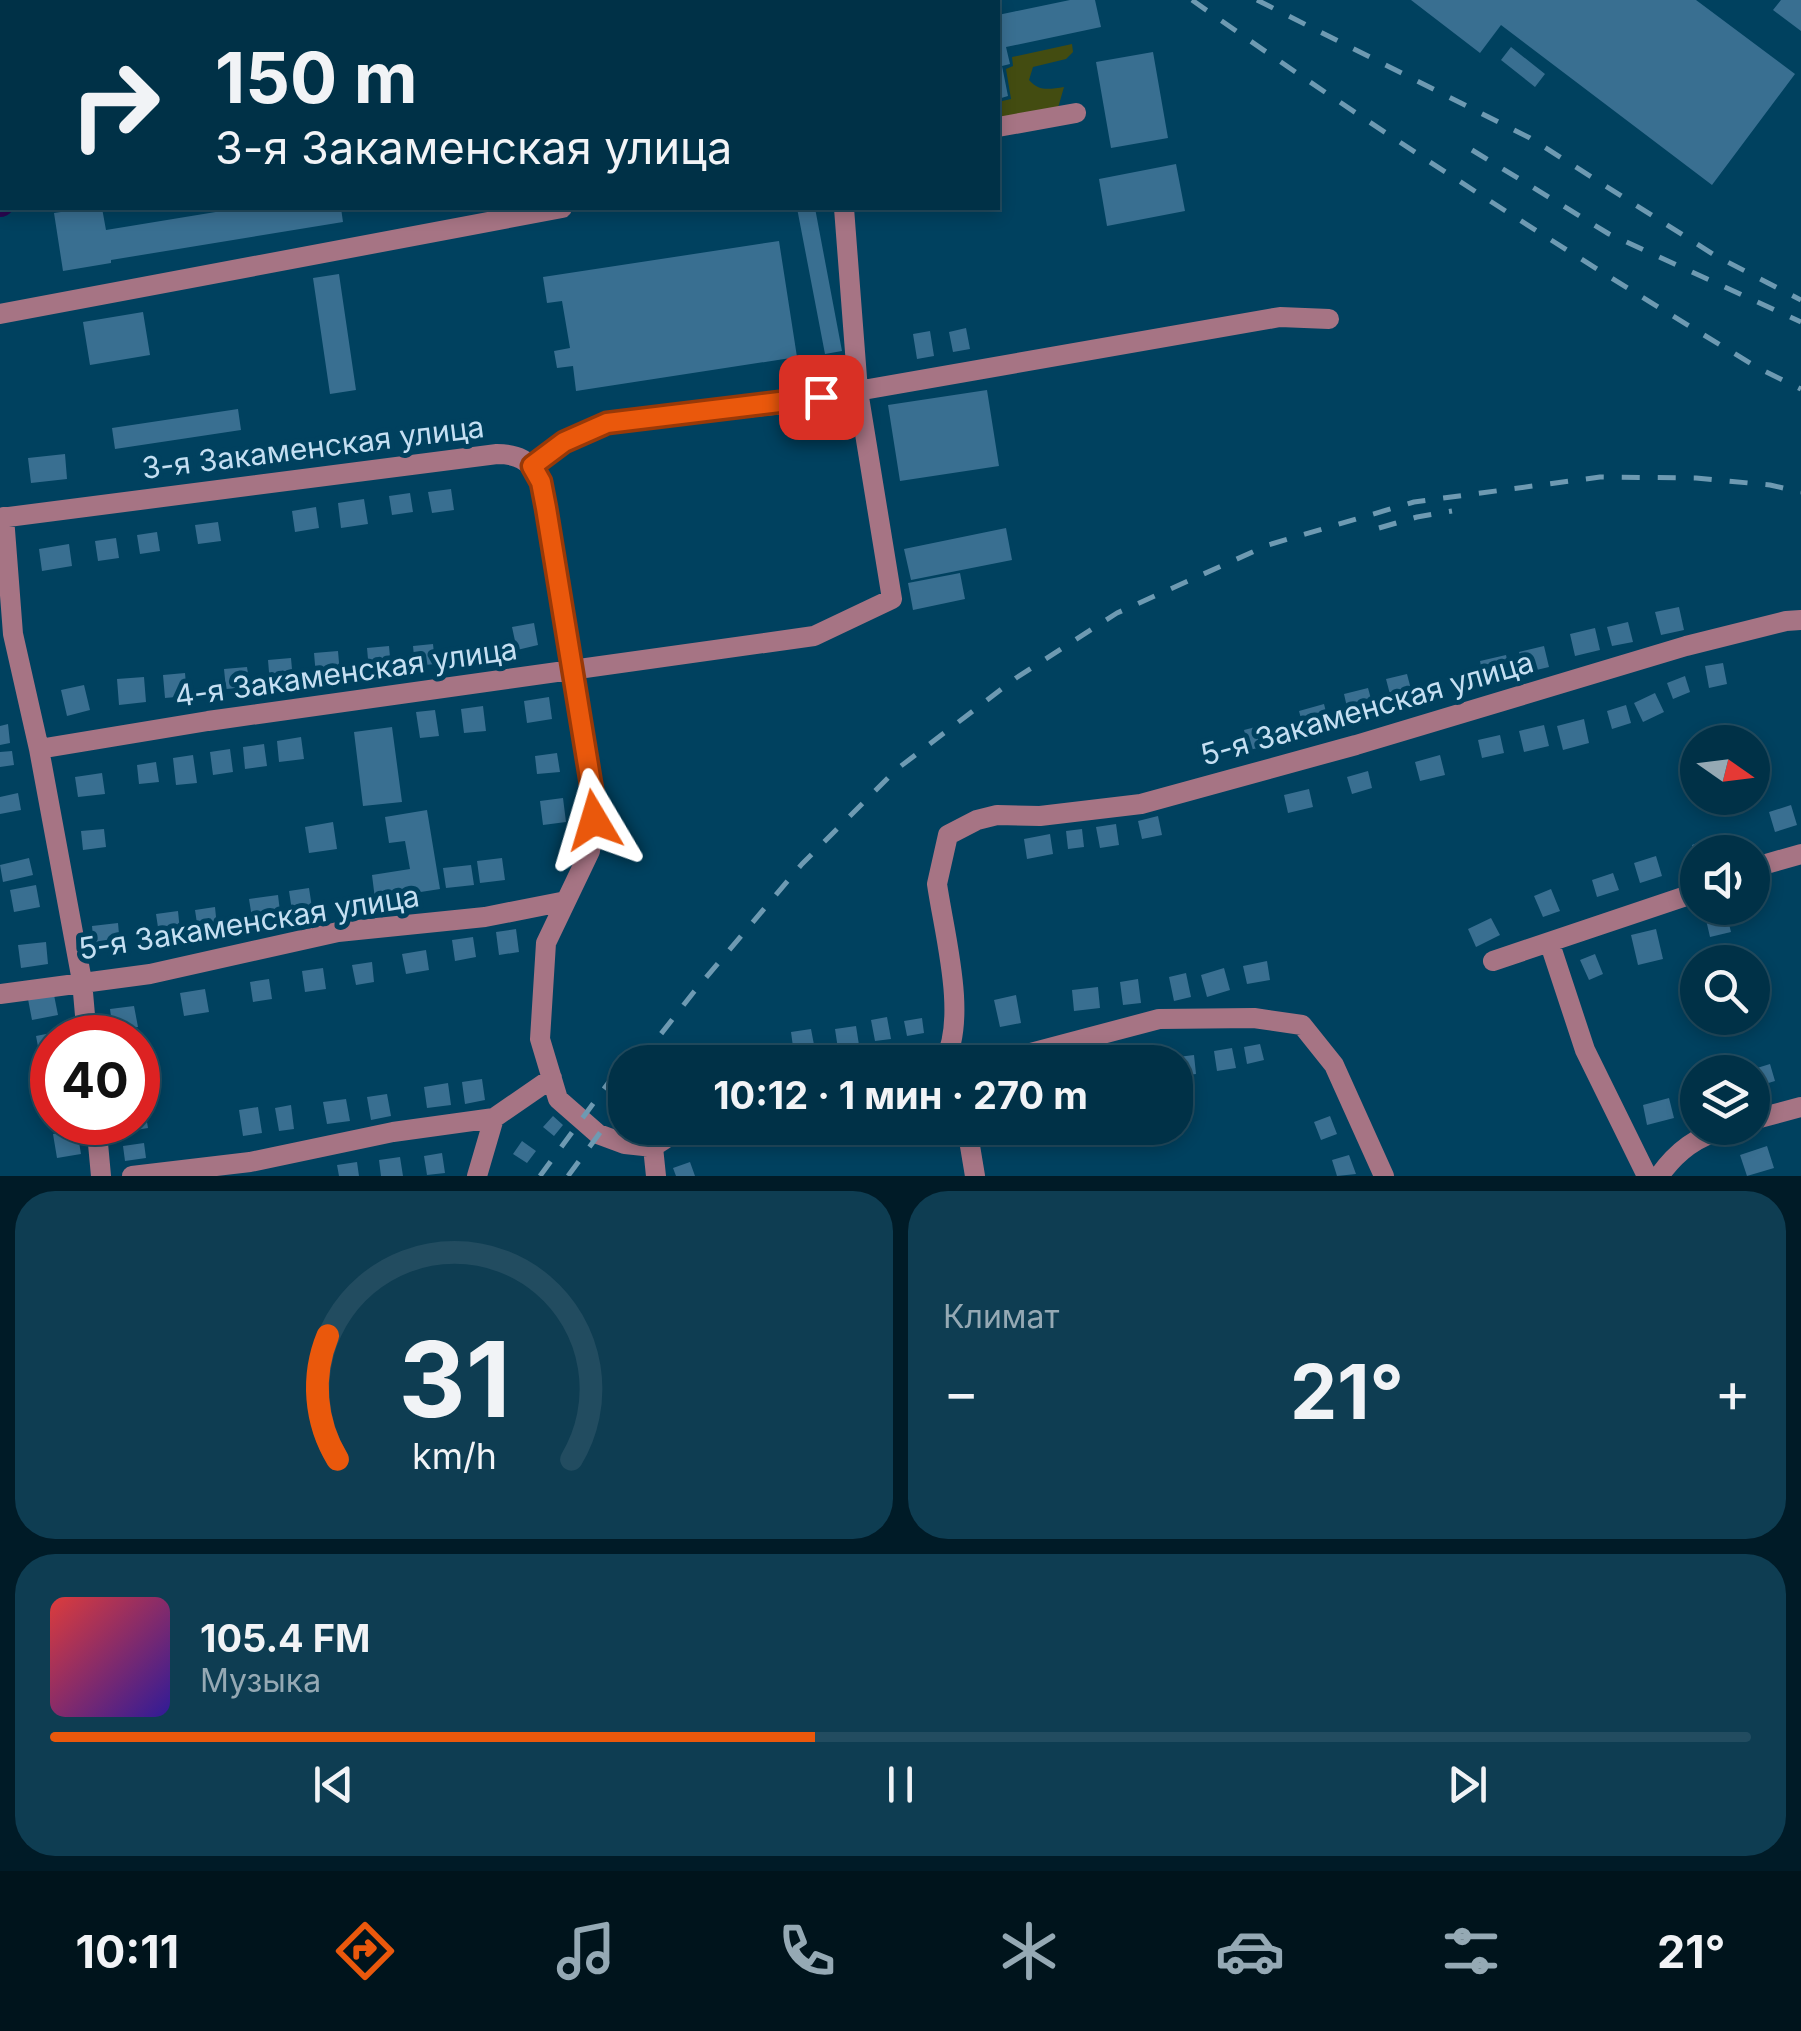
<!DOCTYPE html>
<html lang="ru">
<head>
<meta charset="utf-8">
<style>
	body { margin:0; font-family:Inter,sans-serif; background:#0e3d52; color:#f1f3f6; height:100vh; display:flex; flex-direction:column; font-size:38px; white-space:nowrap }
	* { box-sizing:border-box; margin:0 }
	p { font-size:32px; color:#95a9b4 }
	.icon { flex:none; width:55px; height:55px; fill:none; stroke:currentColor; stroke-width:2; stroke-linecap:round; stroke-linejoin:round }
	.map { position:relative; height:1176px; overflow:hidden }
	.panel { display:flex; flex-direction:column; gap:15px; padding:15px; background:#001b27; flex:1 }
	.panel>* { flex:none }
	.hud { position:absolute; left:0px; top:0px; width:1000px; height:210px; box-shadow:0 5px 15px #0003,0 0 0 2px #224c60; background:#003147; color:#f1f3f6; overflow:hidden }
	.needle { width:65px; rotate:104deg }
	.fabs { position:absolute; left:1680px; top:725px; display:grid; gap:20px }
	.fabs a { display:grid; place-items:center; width:90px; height:90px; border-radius:50%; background:#003147; box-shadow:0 5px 15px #0003,0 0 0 2px #224c60; font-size:50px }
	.speed { position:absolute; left:30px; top:1015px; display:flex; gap:20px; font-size:50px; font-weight:700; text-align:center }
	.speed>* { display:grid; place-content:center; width:130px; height:130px; border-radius:50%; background:#003147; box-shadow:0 5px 15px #0003,0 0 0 2px #224c60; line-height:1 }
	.speed .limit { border:15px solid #d22; background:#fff; color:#111 }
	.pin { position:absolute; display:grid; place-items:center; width:85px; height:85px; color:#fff; margin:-42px; border-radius:20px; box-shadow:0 5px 15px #0006 }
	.me { position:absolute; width:110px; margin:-55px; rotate:353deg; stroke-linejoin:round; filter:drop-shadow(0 0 8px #0008) }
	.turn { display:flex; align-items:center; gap:35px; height:210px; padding:0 50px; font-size:45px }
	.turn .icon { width:130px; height:130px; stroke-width:2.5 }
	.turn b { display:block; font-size:70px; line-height:85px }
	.big { font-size:75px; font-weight:700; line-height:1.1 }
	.panel .card { flex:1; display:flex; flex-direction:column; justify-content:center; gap:15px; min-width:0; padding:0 35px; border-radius:40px; background:#0e3d52 }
	.panel .dial { align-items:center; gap:0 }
	.dial svg { height:260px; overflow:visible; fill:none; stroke:#224c60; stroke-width:7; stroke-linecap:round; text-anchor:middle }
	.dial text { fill:#f1f3f6; stroke:none }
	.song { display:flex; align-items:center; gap:30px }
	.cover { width:120px; height:120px; border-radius:15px; background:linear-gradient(135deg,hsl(0 70% 55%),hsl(250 70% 35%)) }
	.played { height:10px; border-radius:5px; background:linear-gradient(90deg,#ea580c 45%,#224c60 45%) }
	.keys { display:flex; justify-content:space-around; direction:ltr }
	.heat { display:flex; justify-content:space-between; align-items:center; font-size:55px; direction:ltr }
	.panel .tiles { flex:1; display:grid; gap:15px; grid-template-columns:1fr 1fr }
	.card:last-child { grid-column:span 2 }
	.trip { position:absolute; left:608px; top:1045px; width:585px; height:100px; border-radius:40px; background:#003147; box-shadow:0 5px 15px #0003,0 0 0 2px #224c60; font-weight:700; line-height:100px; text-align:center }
	.dock { display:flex; height:160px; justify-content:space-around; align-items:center; background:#00141c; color:#95a9b4 }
	.dock .icon { width:70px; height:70px }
	.dock .current { color:#ea580c }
	.dock b { font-size:45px; color:#f1f3f6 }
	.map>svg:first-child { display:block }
	.green { fill:#434c11 }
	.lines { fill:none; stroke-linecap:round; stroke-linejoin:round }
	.river { stroke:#290750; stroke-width:30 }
	.building { fill:#396f91 }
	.minor { stroke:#a67484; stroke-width:20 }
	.rail { stroke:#6e9ab2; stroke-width:5; stroke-dasharray:18 18; stroke-linecap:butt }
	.route-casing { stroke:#983908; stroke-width:25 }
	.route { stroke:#ea580c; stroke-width:18 }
	.labels { text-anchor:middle; stroke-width:10; stroke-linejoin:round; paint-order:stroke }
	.street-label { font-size:30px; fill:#c4dff2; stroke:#00415f }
</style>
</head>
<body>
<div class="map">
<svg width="1801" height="1176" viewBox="0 0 1801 1176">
	<rect width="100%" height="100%" fill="#00415f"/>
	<path class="green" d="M1072,44l1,8 -7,7 -33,8 -4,13c10,12 21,9 35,7l-6,21 -60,12v-18l13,-3 -5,-30 7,-3 -1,-9z"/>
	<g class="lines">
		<path class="river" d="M107,2l2,-2
			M0,202l2,-6"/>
	</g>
	<path class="building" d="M1070,0h25l6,27 -95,20 4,17 -8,2 6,30 -10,3v-84z
		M1411,0h285l99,74 -83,111 -211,-160 -21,28z
		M1781,0h20v31l-28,-21z
		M1511,47l34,27 -10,13 -34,-27z
		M1153,52l15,86 -57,10 -15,-86z
		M1176,164l9,47 -78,15 -8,-47z
		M88,208h14l4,22 134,-22h101l2,14 -232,38v3l-48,8 -9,-58z
		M797,208h18l27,143 -17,3z
		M779,241l18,116 -221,34 -3,-25 -16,2 -3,-17 16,-3 -8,-47 -15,2 -4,-26z
		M339,274l17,116 -26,4 -17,-116z
		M143,312l7,43 -60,10 -7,-43z
		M966,328l4,21 -17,3 -4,-20z
		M930,331l4,25 -17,3 -4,-25z
		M987,390l12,76 -99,15 -12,-76z
		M238,409l3,21 -126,19 -3,-21z
		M65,454l2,25 -36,4 -3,-25z
		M451,489l3,21 -22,3 -4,-21z
		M410,493l3,19 -21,3 -3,-19z
		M364,499l4,25 -27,4 -3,-25z
		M316,507l3,21 -24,4 -3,-21z
		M218,522l3,19 -23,3 -3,-19z
		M1006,528l6,32 -101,20 -7,-31z
		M157,532l3,19 -20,3 -3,-19z
		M116,538l3,20 -21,3 -3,-20z
		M69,544l3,22 -30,5 -3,-22z
		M960,573l5,26 -52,11 -5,-27z
		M1679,607l5,23 -23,5 -6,-23z
		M1628,622l5,20 -21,4 -5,-19z
		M534,623l4,22 -21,5 -5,-23z
		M1595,628l5,22 -25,6 -5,-22z
		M433,644l2,20 -20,2 -2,-20z
		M389,646l2,22 -22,2 -2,-22z
		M1544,646l5,21 -25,6 -5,-21z
		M338,651l2,23 -24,2 -2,-23z
		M1506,655l5,21 -27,6 -4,-21z
		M291,658l2,23 -23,3 -2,-24z
		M1723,663l4,21 -18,4 -4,-22z
		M247,667l3,20 -24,2 -2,-20z
		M185,673l2,23 -22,2 -2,-23z
		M1407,674l6,23 -21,5 -6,-23z
		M1685,676l5,16 -17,7 -6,-16z
		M144,677l2,25 -27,3 -2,-26z
		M84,685l6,25 -23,6 -6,-26z
		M1368,688l6,22 -25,6 -5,-22z
		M1655,693l9,19 -21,10 -9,-19z
		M549,697l3,22 -25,4 -3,-22z
		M1324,704l4,16 -25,6 -4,-15z
		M1626,705l5,18 -19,6 -5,-18z
		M483,706l3,25 -22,2 -3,-24z
		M435,710l4,26 -19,2 -4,-26z
		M1584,719l5,24 -26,7 -6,-24z
		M8,724l2,19 -10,2v-19z
		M1267,724l4,21 -22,5 -5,-20z
		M1544,725l5,21 -25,6 -5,-21z
		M392,727l10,75 -39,4 -9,-74z
		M1500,735l4,18 -22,5 -4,-18z
		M301,737l3,22 -25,3 -2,-21z
		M264,744l3,22 -22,3 -2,-22z
		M230,749l3,23 -20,3 -3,-23z
		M12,751l2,14 -14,2v-15z
		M557,753l3,19 -23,2 -2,-18z
		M193,755l4,28 -21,2 -3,-27z
		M1440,755l5,20 -25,6 -5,-19z
		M156,762l3,20 -20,2 -2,-19z
		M1368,771l4,17 -20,6 -5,-17z
		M102,773l3,21 -27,3 -3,-20z
		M1309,789l4,18 -25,6 -4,-18z
		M18,793l3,17 -21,4v-17z
		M563,798l3,24 -23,3 -3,-24z
		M1791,805l6,20 -22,7 -6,-20z
		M427,810l13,79 -65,10 -3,-24 38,-6 -5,-28 -16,2 -4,-26z
		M1158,816l4,19 -20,4 -4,-18z
		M333,822l4,27 -28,4 -4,-26z
		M1116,824l3,21 -19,3 -4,-21z
		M104,829l2,18 -23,3 -2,-19z
		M1082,829l2,18 -16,2 -2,-18z
		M1050,834l3,20 -26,5 -3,-20z
		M1712,837l6,15h-20l-1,8 -5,-15z
		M1656,856l6,20 -22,7 -6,-20z
		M29,858l4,17 -30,7 -3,-17z
		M502,858l3,22 -25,3 -3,-22z
		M471,865l3,20 -28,3 -3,-20z
		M1613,873l6,17 -22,7 -5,-17z
		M36,885l4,22 -26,5 -4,-22z
		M309,888l4,26 -20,3 -4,-26z
		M1551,889l9,22 -17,6 -9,-21z
		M278,895l3,25 -28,4 -4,-25z
		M215,907l2,20 -19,3 -3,-20z
		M1725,908l6,24 -21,5 -6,-26z
		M178,911l2,20 -21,3 -3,-20z
		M1491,918l9,17 -24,12 -8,-18z
		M118,923l2,22 -26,3 -2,-22z
		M516,929l3,23 -20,3 -3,-23z
		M1656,929l7,30 -25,6 -7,-30z
		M473,937l3,20 -21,4 -3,-21z
		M46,942l2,22 -27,4 -3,-23z
		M426,950l3,20 -23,4 -4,-20z
		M1595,954l8,20 -14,6 -9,-20z
		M1267,961l3,19 -23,4 -4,-18z
		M372,962l2,20 -18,3 -4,-20z
		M323,968l3,21 -21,3 -3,-21z
		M1224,968l6,22 -23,7 -6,-22z
		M1186,973l5,24 -17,4 -5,-24z
		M269,979l3,20 -19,3 -3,-20z
		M1138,979l3,24 -18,2 -3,-23z
		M1098,987l2,21 -26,3 -2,-21z
		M205,989l4,23 -25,4 -4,-23z
		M54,995l4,20 -26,5 -4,-21z
		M1016,995l5,28 -21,4 -6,-27z
		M134,1006l4,21 -25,4 -3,-22z
		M887,1017l4,22 -16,2 -4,-21z
		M922,1018l2,15 -17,3 -3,-15z
		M856,1026l3,19 -21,4 -3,-20z
		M811,1029l4,21 -21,4 -3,-22z
		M61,1031l1,7h-10v16l-12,3 -4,-21z
		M1260,1044l4,16 -17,4 -3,-17z
		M1232,1048l4,20 -19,3 -3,-20z
		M1194,1055l2,19 -16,2 -2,-19z
		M1770,1064l5,17 -23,7v-16h-8z
		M482,1079l3,21 -20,4 -3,-22z
		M448,1083l3,22 -24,3 -3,-21z
		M387,1094l4,22 -20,4 -4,-23z
		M1669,1098l5,20 -27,7 -4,-20z
		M346,1099l4,22 -23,3 -4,-22z
		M291,1105l3,24 -15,2 -4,-23z
		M258,1107l4,26 -19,3 -4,-26z
		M145,1110l3,18 -24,4 -1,-10h15v-11z
		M553,1116l10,9 -9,11 -11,-9z
		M1330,1116l7,18 -16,6 -7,-18z
		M733,1128h32l2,9 -30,7z
		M77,1130l4,24 -24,4 -4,-24z
		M522,1141l14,10 -9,12 -14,-9z
		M144,1143l2,15 -21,3 -2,-15z
		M1767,1146l7,22 -27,8 -7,-21z
		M442,1153l3,20 -18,2 -3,-19z
		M1349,1155l7,19 -19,2 -5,-16z
		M400,1157l3,19h-22l-2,-16z
		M357,1162l2,14h-20l-2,-11z
		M690,1162l5,14h-19l-3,-8z"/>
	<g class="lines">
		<path class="minor" d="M297,2l6,-2
			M0,83h2
			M998,127l78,-14
			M0,314l562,-106
			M532,466l32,-24 43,-19 176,-19 497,-87 49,2
			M4,517l9,117 26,115 43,232 5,57
			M0,518l497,-64c38,0 42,22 49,54l47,288 1,24 -4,31 -44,92 -6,96 18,60 40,35 27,10 28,3
			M39,749l169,-28 606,-85 78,-37 -34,-208 -14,-183
			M1752,868l49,-14
			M1550,944l35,106 62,126
			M1493,961l205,-69
			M0,994l150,-20 188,-42 147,-15 81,-16
			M944,1062c24,-44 0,-129 -7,-178l11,-49 29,-15 20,-5 43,1 101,-12 215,-59 330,-99 100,-25 15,-1
			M996,1062l163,-43 95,-1 48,7 32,40 50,111
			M1752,1120l49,-13
			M96,1122l5,54
			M967,1128l8,48
			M653,1147l29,-19
			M653,1147l3,29
			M132,1176l118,-14 143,-30 101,-14 58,-40
			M477,1176l17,-58
			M1659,1176c18,-25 38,-40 68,-48"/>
		<path class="rail" d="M1192,0c185,131 374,252 568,369l41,20
			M1257,0l273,138 186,118 85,44
			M1472,150l137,84 192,88
			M1379,528l38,-11 35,-6
			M639,1062l54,-69 109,-129 95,-95 119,-91 101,-65 151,-68 146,-43 186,-25 96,1 74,7 31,7
			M540,1176l88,-120
			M568,1176l57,-77"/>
	</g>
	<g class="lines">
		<g class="route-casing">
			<path id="route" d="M594,820l-1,-24 -47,-288 -5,-26 -9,-16 32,-24 43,-19 214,-26"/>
		</g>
		<use href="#route" class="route"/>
	</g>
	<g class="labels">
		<g class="street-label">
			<text transform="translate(313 448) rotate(-7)" y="10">3-я Закаменская улица</text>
			<text transform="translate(346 673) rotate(-8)" y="10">4-я Закаменская улица</text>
			<text transform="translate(1367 709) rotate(-16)" y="10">5-я Закаменская улица</text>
			<text transform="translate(249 923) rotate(-9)" y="10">5-я Закаменская улица</text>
		</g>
	</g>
</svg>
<div class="fabs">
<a><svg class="needle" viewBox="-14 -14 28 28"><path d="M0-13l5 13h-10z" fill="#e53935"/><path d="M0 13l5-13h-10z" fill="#95a9b4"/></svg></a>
<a><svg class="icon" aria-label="sound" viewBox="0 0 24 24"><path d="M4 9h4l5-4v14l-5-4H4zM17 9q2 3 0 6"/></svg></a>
<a><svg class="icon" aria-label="search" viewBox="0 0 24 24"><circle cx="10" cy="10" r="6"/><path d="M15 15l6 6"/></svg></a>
<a><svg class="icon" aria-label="layers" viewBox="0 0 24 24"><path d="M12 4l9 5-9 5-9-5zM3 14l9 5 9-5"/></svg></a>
</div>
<div class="speed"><div class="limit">40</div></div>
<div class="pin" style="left:821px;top:397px;background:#d93025"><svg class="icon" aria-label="arrive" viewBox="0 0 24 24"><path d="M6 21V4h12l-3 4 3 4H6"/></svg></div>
<svg class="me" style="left:594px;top:820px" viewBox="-20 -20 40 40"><path d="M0-17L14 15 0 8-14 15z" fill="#ea580c" stroke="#fff" stroke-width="4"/></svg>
<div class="trip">10:12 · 1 мин · 270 m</div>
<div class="hud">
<div class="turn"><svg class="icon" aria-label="right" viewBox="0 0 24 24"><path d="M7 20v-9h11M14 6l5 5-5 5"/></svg><div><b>150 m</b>3-я Закаменская улица</div></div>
</div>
</div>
<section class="panel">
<div class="tiles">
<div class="card dial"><svg viewBox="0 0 100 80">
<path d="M14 69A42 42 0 1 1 86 69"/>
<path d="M14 69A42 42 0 0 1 11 31" stroke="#ea580c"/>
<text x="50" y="56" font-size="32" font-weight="700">31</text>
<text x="50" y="72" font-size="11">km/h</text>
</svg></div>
<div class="card"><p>Климат</p>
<div class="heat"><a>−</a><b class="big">21°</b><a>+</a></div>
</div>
<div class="card">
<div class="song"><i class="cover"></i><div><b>105.4 FM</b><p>Музыка</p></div></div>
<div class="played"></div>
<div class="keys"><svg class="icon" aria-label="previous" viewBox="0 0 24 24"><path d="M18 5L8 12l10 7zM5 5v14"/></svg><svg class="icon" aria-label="pause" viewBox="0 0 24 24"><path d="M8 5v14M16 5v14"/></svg><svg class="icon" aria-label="next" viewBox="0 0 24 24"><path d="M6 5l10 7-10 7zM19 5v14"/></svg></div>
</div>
</div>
</section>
<nav class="dock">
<b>10:11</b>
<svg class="icon current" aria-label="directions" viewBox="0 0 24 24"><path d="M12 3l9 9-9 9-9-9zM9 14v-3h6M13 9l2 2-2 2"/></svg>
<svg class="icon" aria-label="music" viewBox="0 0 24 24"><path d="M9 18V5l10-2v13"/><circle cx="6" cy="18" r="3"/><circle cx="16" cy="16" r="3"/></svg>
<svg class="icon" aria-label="phone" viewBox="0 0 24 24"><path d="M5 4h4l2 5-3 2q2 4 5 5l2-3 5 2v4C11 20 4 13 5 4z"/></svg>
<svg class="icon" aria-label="climate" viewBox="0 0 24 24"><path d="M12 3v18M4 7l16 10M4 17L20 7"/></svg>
<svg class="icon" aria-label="car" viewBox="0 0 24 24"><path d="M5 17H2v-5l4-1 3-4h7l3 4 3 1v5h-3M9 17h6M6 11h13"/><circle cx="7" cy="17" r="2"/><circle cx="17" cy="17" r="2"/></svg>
<svg class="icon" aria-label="filters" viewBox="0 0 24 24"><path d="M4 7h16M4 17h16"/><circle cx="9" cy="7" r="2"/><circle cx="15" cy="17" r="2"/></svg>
<b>21°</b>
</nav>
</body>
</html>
